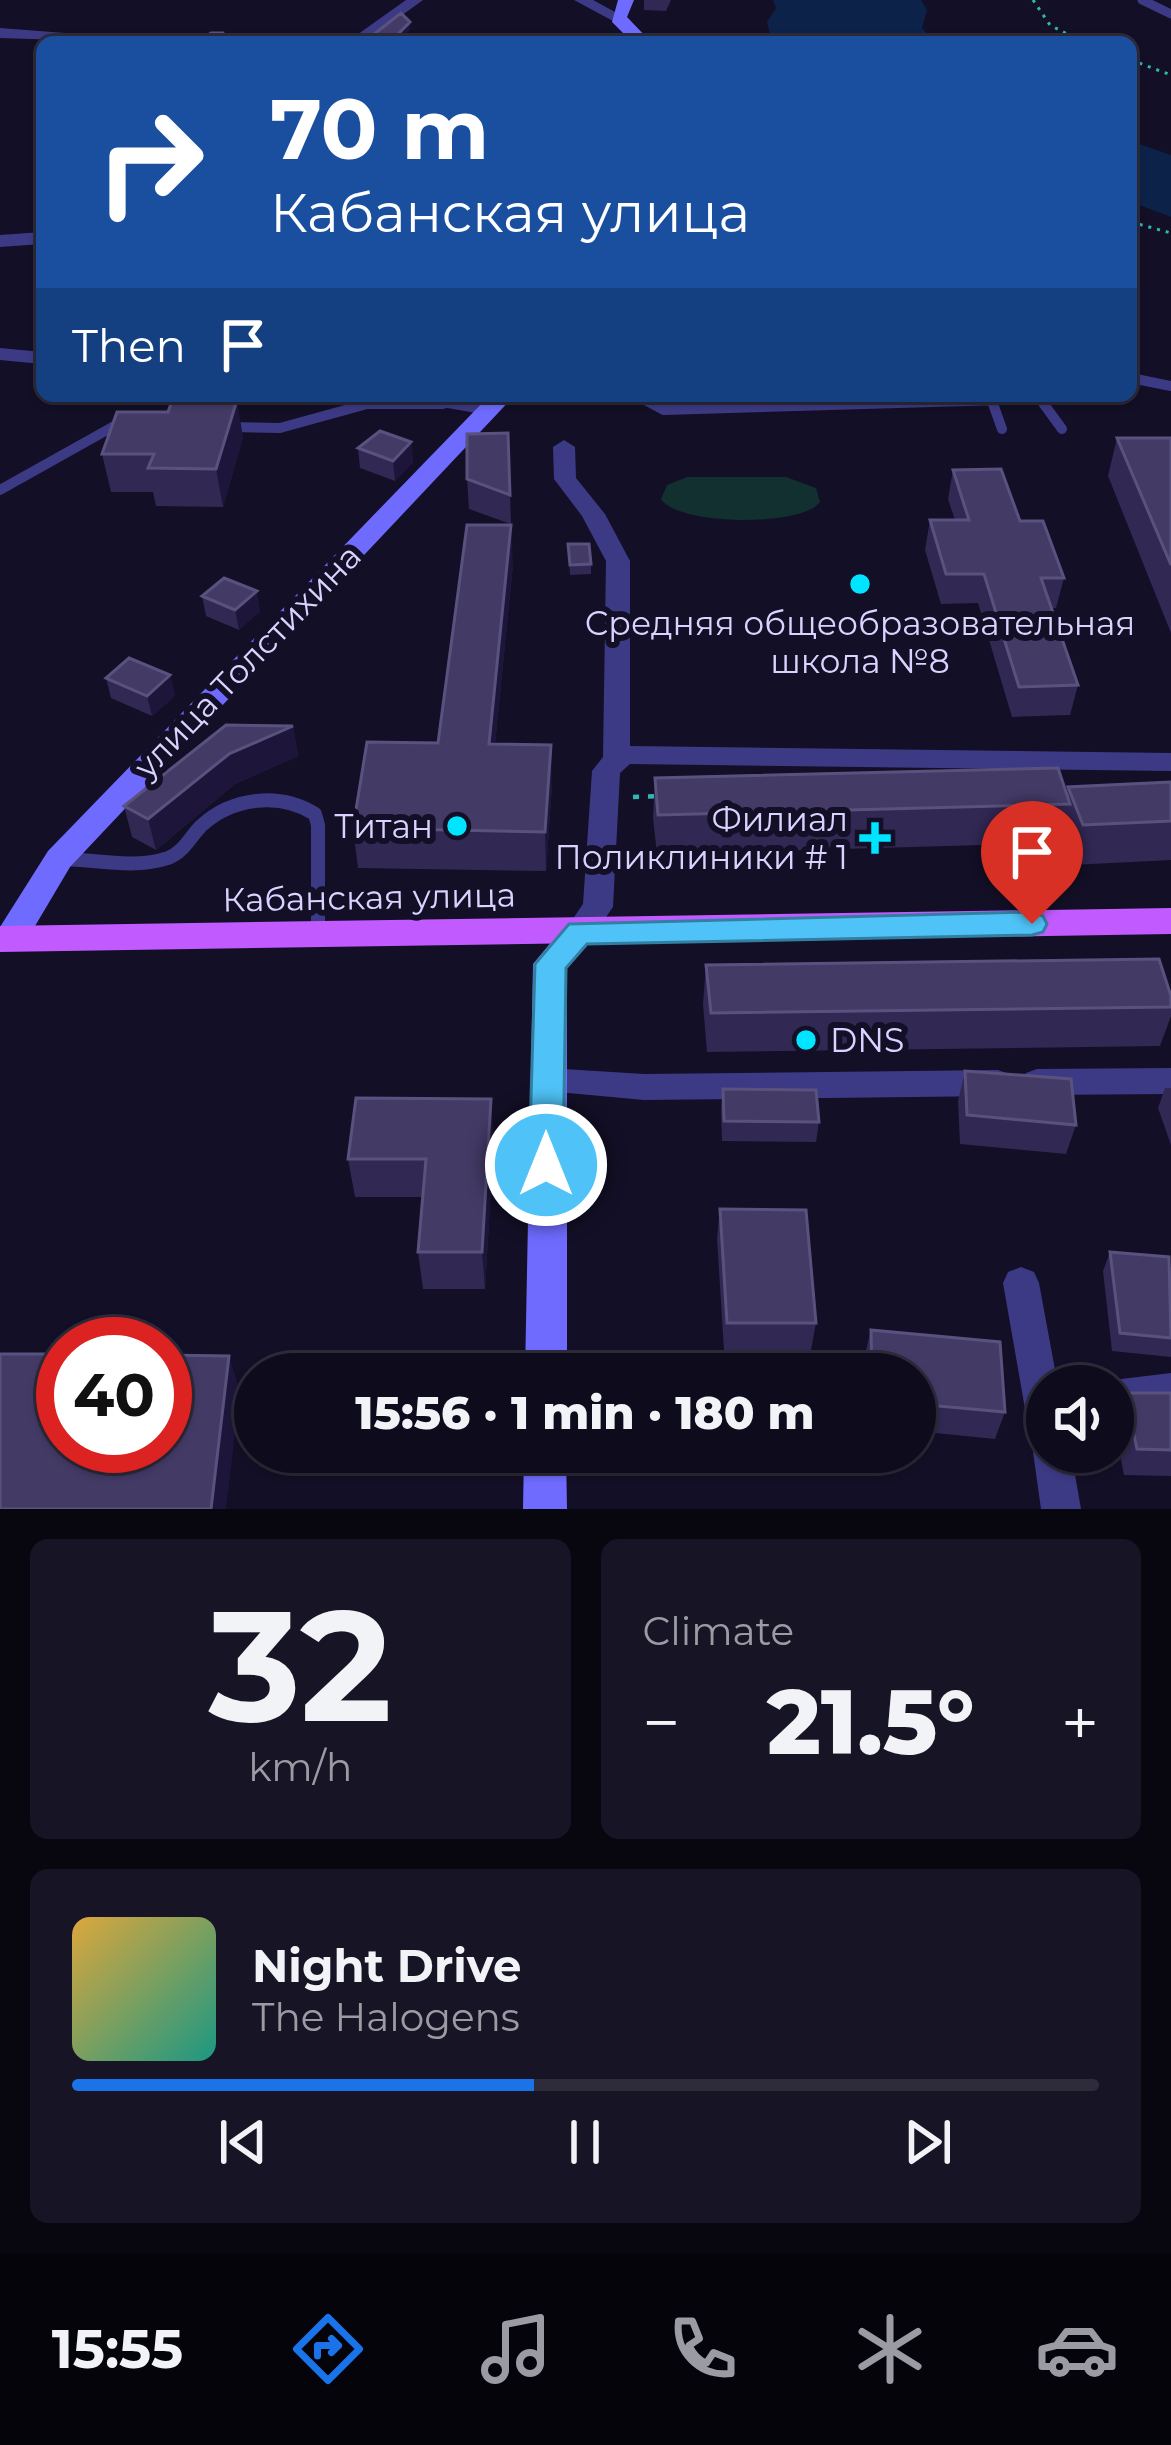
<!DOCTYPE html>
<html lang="en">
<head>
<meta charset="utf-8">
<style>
	body { margin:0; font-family:Montserrat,sans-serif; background:#171425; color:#f1f3f6; height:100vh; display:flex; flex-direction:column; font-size:45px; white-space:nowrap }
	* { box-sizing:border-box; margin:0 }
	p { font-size:39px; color:#9b9ba3 }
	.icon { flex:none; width:66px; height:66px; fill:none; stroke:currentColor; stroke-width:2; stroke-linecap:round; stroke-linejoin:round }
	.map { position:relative; height:1509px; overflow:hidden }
	.sheet { display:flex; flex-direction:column; gap:30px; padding:30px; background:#08060f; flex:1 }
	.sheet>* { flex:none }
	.guide { position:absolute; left:36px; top:36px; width:1101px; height:366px; border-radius:18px; box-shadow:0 3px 9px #0004,0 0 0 3px #2e2b3b; background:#1a4fa0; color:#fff; overflow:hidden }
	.fabs { position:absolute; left:1026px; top:1365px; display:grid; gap:24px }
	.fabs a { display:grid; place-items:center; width:108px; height:108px; border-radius:50%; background:#0e0b1c; box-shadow:0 3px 9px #0004,0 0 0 3px #2e2b3b; font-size:60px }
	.speed { position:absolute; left:36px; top:1317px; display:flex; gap:24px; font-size:60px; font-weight:700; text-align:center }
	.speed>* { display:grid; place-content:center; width:156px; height:156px; border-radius:50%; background:#0e0b1c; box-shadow:0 3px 9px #0004,0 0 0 3px #2e2b3b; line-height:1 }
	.speed .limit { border:18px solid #d22; background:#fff; color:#111 }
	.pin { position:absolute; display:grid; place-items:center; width:102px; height:102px; color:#fff; margin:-123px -51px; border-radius:50% 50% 50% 0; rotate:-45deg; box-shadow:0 0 12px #0007 }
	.pin .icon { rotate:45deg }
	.me { position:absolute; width:132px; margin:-66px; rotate:0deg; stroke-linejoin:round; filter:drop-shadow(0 0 9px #0008) }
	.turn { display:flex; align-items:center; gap:42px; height:252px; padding:0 36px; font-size:54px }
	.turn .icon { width:156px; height:156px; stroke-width:2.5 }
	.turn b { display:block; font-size:84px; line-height:102px }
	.then { display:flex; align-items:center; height:114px; padding:0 36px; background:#0003; gap:24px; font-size:45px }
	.big { font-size:90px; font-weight:800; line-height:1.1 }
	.sheet .widget { flex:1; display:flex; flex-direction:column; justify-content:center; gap:18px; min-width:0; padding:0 42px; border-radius:18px; background:#171425 }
	.sheet .dial { align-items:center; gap:0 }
	.dial b { font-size:156px; line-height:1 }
	.song { display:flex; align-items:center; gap:36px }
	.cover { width:144px; height:144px; border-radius:18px; background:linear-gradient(135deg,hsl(40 70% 55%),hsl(170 70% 35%)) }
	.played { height:12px; border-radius:6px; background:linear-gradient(90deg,#1a73e8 45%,#2e2b3b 45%) }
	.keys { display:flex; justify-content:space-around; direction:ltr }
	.heat { display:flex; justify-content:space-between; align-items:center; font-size:66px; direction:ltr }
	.sheet .tiles { flex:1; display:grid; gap:30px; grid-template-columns:1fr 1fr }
	.widget:last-child { grid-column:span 2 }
	.trip { position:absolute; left:234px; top:1353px; width:702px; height:120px; border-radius:60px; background:#0e0b1c; box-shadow:0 3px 9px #0004,0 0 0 3px #2e2b3b; font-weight:800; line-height:120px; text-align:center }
	.tabs { display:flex; height:192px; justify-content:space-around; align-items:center; background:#06040b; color:#9b9ba3 }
	.tabs .icon { width:84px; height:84px }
	.tabs .current { color:#1a73e8 }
	.tabs b { font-size:54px; color:#f1f3f6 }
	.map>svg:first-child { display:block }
	.green { fill:#12302f }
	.water { fill:#0c2248 }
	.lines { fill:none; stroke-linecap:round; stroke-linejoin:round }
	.path-far1 { stroke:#2fb8b0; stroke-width:3; stroke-dasharray:3 6; stroke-linecap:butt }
	.path { stroke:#2fb8b0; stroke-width:4.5; stroke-dasharray:6 9; stroke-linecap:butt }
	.lane-far2 { stroke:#3d3a85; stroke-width:9 }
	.lane-far1 { stroke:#3d3a85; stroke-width:10 }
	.lane { stroke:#3d3a85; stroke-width:14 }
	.street { fill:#3d3a85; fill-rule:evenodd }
	.secondary { fill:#6f6bff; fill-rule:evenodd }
	.primary { fill:#c25bff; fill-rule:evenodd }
	.wall { fill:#312854 }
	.shaded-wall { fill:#1d163a }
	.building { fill:#433a66; stroke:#5a527e; stroke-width:3 }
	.route { fill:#4fc3f7; stroke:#337fa1; stroke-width:3 }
	.poi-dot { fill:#00e5ff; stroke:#130f26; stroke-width:4.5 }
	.labels { text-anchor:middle; stroke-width:12; stroke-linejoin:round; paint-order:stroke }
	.poi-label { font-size:33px; fill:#d9d4ff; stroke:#130f26; text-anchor:end }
	.street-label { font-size:33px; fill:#d9d4ff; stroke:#130f26 }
</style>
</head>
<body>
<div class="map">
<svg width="1171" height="1509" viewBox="0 0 1171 1509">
	<rect width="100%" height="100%" fill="#130f26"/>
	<path class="green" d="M687,477h99l30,11 4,14c-18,25 -142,24 -159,-3l6,-14z"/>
	<path class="water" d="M773,0h148l6,10 -5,18 12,14h-162l-5,-20 9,-14z
		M1131,141l40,14v62l-40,-15z"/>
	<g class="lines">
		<path class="path-far1" d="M1033,0l17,25 32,17
			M1131,60l40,15
			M1131,222l40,11"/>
		<path class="path" d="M633,797l25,-1"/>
		<path class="lane-far2" d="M1142,0l29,14"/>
		<path class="lane-far1" d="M1131,378l40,8
			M638,396l26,14 374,-11
			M1038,396l24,33
			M992,401l10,28
			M228,427l52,1 87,-24h76
			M0,490l116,-65 12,1"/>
		<path class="lane" d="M64,859c33,1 72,10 104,-1 16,-6 22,-21 33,-32 31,-29 79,-34 114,-12l3,11v110"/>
		<path class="street" d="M406,0h17l-58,42h-18z
			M574,0h19l33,18 -13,3z
			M0,28l117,9 8,5 -125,-4z
			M42,232v12l-42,3v-12z
			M0,348l42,4v12l-42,-4z
			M402,396h48l46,8 3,5 -11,6 -75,-13z
			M564,440l11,7 1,31 29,36 25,47v185l541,7v18l-541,-7 -10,9 -7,134 -23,33h-22l-4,-8 19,-28 9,-133 11,-14 3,-196 -24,-45 -28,-37 -1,-32z
			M547,1068l97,6 354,-4 11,4 5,9 -5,9 -11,4 -354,4 -108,-10 -5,-9 5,-9z
			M1171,1068v26l-134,1 -11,-4 -5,-9 5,-9 11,-4z
			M1021,1267l13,5 5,11 19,103h-11v66h24l10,57h-40l-8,-57 5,-11 -10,-15 -25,-143 5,-11z
			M1171,1373v36l-58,7v-30h-14l14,-6z"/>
		<path class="secondary" d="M618,0h16l-7,17 24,25h-19l-20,-20z
			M489,396h25l-444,471 -48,81 -22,1v-22l48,-76z
			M579,919l12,4 5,9 -29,36v406h-42l8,-410 34,-41z
			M524,1452h42l1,57h-44z"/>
		<path class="primary" d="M1171,908v26l-1171,18v-26z"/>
	</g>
	<path class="wall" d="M644,0h27l-5,11 -22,-1z
		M508,433l3,91 -42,-15 -2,-30z
		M243,437l-20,70 -67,-1 -3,-14h-42l-9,-38z
		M1117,438h54v195l-63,-157z
		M411,442l2,20 -18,19 -35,-13 -2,-20z
		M953,470l67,51 44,57 -8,30h-5l27,77 -8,30 -58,2 -34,-114 -37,1 -16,-54 5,-30h25l-7,-21z
		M568,544l23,20v10l-21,1z
		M513,564l-18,180 57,41 -6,86 -188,-3 -5,-40 85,-85z
		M202,596l58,15 -21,19 -33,-14z
		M170,675l5,21 -23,20 -41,-18 -5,-20z
		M293,726l5,30 -63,28 -79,66 -24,-13 -8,-31z
		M655,778l411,15 2,-6 103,-5v78l-100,5 -10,-28 -2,6 -402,11 -4,-36z
		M706,965l465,31v20l-11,30 -453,6 -4,-48z
		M965,1071l111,54 -10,29 -106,-10 -2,-43z
		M1165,1088h6v57l-13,-37z
		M723,1089l96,33 -3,20 -94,-1 -1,-32z
		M494,1137l-9,152h-62l-5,-37 5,-55h-68l-7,-38z
		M720,1209l96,114 -5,27h-87l-7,-112z
		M1110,1252l61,15v90l-59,-6 -9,-80z
		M871,1330l134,82 -10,27 -80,-8v-57h-50l-1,-16z
		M1125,1393h46v83l-47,-1 -11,-56z"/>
	<path class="shaded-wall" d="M410,22v8l-11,12h-9z
		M237,400l6,37 -20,70 -7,-38z
		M411,442l2,20 -18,19 -2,-20z
		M511,525l2,39 -22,220 -2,-40z
		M257,591l3,20 -21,19 -4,-20z
		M170,675l5,21 -23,20 -5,-20z
		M293,726l5,30 -63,28 -79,66 -8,-31 81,-65z
		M551,745l1,40 -6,86 -1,-39z
		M491,1099l3,38 -9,152 -3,-37z
		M229,1356l11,35 -14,118h-15z"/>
	<path class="building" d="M401,13l9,9 -20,20h-26z
		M211,33h12l3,9h-28z
		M173,398l64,2 -21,69 -68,-1 6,-14h-52l15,-42h51z
		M380,431l31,11 -18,19 -35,-13z
		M508,433l2,62 -43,-16v-45z
		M1117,438h54v127z
		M1001,469l19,52h23l21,57h-23l37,107 -59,2 -35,-113h-38l-16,-54h39l-16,-50z
		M467,525h44l-22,219 62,1 -6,87 -192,-4 14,-86 71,1z
		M568,544h21l2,20 -21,1z
		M224,578l33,13 -22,19 -33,-14z
		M129,658l41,17 -23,21 -41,-18z
		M226,725l67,1 -64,28 -81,65 -24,-13z
		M1058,768l12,36 -412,11 -3,-37z
		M1171,782v39l-88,4 -15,-38z
		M1159,959l12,37v11l-460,6 -5,-48z
		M965,1071l106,8 5,46 -109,-10z
		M723,1089l93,1 3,32 -95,-1z
		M356,1098l135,1 -9,153h-64l8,-93h-78z
		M720,1209l86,1 10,113h-89z
		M1110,1252l59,5 2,81 -51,-5z
		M871,1330l129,12 5,70 -90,-8v-30h-43z
		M0,1354h63v92h102v-91l64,1 -18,153h-211z
		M1125,1393h46v57l-34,-1z"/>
	<path class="route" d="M1032,912l11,4 4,8 -4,8 -11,3 -445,9 -21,24 -3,197 -5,10 -12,4 -12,-4 -5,-10 6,-201 34,-40z"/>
	<g class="poi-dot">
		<circle cx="860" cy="584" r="12"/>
		<circle cx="457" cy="826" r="12"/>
		<path d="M869 820h12v12h12v12h-12v12h-12v-12h-12v-12h12z"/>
		<circle cx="806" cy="1040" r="12"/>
	</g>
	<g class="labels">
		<g class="poi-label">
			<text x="860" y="635" text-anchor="middle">Средняя общеобразовательная<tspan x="860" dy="38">школа №8</tspan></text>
			<text x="848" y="831">Филиал<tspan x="848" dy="38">Поликлиники # 1</tspan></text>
			<text x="433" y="838">Титан</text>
			<text x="830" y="1052" text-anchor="start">DNS</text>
		</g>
		<g class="street-label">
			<text transform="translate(247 661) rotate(-46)" y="12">улица Толстихина</text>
			<text transform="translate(369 897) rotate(-1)" y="12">Кабанская улица</text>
		</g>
	</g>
</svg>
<div class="fabs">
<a><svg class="icon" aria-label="sound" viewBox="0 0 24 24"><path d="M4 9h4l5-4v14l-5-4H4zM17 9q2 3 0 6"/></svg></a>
</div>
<div class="speed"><div class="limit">40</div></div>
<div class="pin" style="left:1032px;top:924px;background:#d93025"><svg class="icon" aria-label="arrive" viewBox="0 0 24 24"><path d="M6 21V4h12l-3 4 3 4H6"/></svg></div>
<svg class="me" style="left:546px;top:1165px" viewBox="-20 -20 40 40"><circle r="17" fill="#4fc3f7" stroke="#fff" stroke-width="3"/><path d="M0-11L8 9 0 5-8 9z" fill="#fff"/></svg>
<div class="trip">15:56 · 1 min · 180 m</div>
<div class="guide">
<div class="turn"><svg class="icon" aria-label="right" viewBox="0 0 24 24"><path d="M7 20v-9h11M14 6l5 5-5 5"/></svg><div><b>70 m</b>Кабанская улица</div></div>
<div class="then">Then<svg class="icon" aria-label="arrive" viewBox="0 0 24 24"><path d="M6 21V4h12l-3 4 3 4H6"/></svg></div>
</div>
</div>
<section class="sheet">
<div class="tiles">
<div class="widget dial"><b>32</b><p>km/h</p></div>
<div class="widget"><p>Climate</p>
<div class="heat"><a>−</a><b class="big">21.5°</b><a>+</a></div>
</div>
<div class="widget">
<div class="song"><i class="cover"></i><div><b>Night Drive</b><p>The Halogens</p></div></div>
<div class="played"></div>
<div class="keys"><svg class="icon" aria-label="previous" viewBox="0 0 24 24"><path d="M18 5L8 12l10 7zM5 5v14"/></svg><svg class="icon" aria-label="pause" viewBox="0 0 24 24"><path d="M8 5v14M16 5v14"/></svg><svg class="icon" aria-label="next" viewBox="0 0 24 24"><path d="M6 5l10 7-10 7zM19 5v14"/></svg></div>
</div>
</div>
</section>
<nav class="tabs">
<b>15:55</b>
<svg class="icon current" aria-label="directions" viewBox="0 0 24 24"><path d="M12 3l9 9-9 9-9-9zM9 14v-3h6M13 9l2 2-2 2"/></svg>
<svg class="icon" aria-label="music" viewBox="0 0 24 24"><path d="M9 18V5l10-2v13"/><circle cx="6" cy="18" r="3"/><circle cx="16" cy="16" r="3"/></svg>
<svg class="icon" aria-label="phone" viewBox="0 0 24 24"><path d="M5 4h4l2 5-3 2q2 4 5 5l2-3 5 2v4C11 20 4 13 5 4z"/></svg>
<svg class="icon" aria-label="climate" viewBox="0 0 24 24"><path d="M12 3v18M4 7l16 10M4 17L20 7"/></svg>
<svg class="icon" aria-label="car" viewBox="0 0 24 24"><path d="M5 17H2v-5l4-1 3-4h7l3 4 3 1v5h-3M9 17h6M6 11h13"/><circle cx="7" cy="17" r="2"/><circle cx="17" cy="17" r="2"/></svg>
</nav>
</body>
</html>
